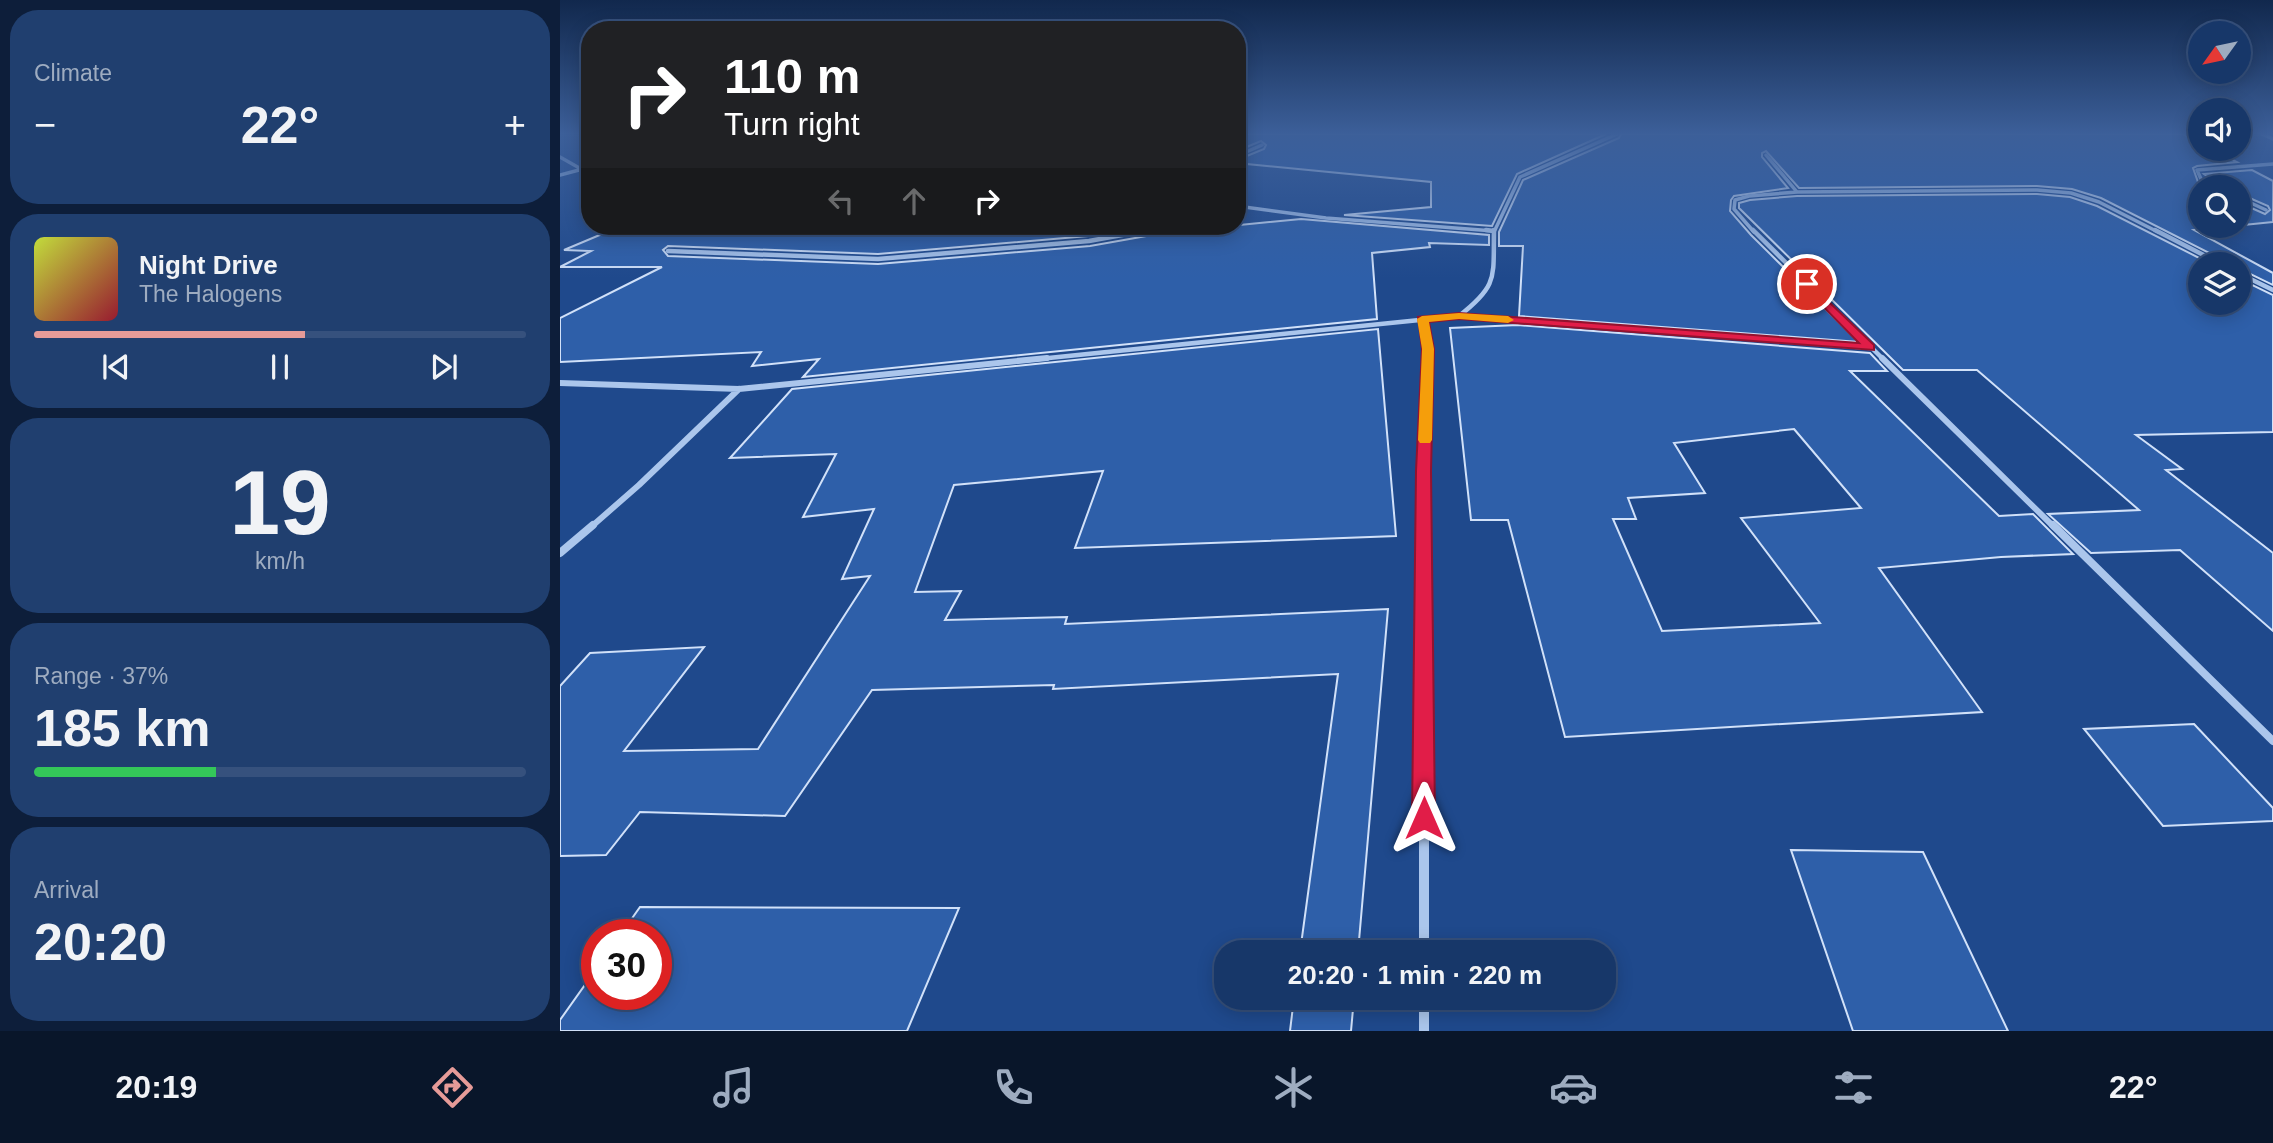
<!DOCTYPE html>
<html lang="en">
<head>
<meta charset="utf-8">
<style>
	body { margin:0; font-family:Helvetica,sans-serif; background:#203f6f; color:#f1f3f6; height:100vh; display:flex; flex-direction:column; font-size:26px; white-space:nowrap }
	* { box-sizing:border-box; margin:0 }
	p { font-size:23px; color:#9eacc0 }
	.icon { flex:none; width:38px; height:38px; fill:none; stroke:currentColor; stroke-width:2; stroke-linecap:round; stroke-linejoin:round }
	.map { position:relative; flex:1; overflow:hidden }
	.details { display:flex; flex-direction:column; gap:10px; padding:10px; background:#0d1e3a; width:560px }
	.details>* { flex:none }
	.guide { position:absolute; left:21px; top:21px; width:665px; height:214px; border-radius:28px; box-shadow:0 4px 18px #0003,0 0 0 2px #36517d; background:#202124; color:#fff; overflow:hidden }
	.needle { width:46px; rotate:237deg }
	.buttons { position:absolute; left:1628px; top:21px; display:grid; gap:14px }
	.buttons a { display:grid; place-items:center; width:63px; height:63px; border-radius:50%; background:#173769; box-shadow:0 4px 18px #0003,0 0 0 2px #36517d; font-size:35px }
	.speed { position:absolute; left:21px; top:919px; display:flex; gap:14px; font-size:35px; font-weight:700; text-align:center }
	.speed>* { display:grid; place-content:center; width:91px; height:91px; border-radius:50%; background:#173769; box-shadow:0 4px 18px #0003,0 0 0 2px #36517d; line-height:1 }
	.speed .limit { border:10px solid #d22; background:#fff; color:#111 }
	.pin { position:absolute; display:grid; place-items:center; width:60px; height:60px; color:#fff; margin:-30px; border:4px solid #fff; border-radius:50%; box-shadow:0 2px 7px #0007 }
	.me { position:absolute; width:77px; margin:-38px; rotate:0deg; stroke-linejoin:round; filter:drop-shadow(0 0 5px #0008) }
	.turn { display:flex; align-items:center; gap:24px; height:147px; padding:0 28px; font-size:32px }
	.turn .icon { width:91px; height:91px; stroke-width:2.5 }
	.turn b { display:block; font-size:49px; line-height:60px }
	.lanes { display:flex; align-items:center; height:66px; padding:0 28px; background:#0003; justify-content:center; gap:35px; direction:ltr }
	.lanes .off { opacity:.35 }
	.big { font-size:52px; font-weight:700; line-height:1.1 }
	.details .tile { flex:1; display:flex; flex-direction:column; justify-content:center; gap:10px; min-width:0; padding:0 24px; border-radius:28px; background:#203f6f }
	.details .dial { align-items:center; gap:0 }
	.dial b { font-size:91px; line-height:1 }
	.song { display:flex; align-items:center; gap:21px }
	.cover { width:84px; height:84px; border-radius:10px; background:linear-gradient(135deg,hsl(70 70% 55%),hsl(350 70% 35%)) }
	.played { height:7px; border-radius:4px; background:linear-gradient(90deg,#e69b98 55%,#36517d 55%) }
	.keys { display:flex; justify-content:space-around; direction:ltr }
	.heat { display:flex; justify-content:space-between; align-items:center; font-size:38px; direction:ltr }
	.charge { height:10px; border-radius:5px; background:linear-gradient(90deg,#34c759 37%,#36517d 0) }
	.trip { position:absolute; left:654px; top:940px; width:402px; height:70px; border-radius:28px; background:#173769; box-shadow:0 4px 18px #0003,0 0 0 2px #36517d; font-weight:700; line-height:70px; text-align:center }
	.menu { display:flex; height:112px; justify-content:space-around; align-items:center; background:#09162a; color:#9eacc0 }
	.menu .icon { width:49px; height:49px }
	.menu .on { color:#e69b98 }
	.menu b { font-size:32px; color:#f1f3f6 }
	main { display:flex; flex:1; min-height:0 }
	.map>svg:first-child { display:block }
	.building { fill:#2e5fa9; stroke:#d1e1f9; stroke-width:2; fill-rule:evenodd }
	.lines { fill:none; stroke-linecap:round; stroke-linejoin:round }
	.minor-far4 { stroke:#abc6ec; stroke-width:3.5 }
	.minor-far3 { stroke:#abc6ec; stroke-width:4.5 }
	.minor-far2 { stroke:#abc6ec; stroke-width:6 }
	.minor-far1 { stroke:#abc6ec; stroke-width:8 }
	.minor { stroke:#abc6ec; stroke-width:10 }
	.route { fill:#e11d48; stroke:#92132f; stroke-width:2 }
	.slow { fill:#f59e0b }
</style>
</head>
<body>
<main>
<section class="details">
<div class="tile"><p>Climate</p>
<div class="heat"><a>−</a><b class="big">22°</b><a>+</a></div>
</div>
<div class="tile">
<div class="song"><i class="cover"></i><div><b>Night Drive</b><p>The Halogens</p></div></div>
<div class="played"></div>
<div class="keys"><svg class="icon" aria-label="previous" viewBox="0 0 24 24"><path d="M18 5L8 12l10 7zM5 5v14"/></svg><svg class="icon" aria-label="pause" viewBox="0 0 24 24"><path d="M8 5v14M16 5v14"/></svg><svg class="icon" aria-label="next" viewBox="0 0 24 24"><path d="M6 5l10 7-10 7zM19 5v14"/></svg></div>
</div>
<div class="tile dial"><b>19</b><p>km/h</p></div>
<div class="tile"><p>Range · 37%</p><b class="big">185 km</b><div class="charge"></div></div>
<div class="tile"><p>Arrival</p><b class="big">20:20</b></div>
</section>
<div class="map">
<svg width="1713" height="1031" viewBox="0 0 1713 1031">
	<rect width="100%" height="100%" fill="#1f498c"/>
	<path class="building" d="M677,134h369l-89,40 -25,52 -148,-11 87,-8v-25l-194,-19v-3l27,-11 2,-4 -5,-4 -24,10z
		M1061,134h562l17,9v6h11l26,13 -40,4 -4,2 5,14 10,5h-8v39h38v-24l27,12 5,-4 -2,-4 -30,-13v-6h-16l-18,-13 48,-4 21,11v41l-79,8 79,43v12l-35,-17v-4h-12l-3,-4 -122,-62 -29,-9 -35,-3 -238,2 -33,-37 -4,2v4l26,31 -54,8 -3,4 -1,11 21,24 108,107 -340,-26 4,-70h-24v-14l24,-52 96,-42z
		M1477,194l33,3 27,9 114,58h-11v39h38v-25l35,17v137l-137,3 46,34 -16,1 107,83v78l-93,-81 -89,3 -43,-39 91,-4 -162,-140h-74l-164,-162v-5l11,-3 47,-4z
		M741,219l188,16v10l-60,-2 1,4 -58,6 5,66 -574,58 16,-18 -67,7 9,-14 -201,10v-44l102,-51h-102l31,-16 -27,-1 57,-24h473l-6,10 -210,18 -210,-8 -5,4 5,6 210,8 212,-18 79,-14z
		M958,325l352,28 17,18h-37l149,145 34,-2 40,40 -72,3 -122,11 103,144 -417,25 -57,-217h-37l-21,-192zM1234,429l67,79 -120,10 79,105 -158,8 -49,-112h23l-8,-21 77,-5 -31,-50z
		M818,329l18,207 -321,12 28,-77 -149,14 -39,107 46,-1 -16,29 122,-3 -2,7 323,-15 -30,343h-58l38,-278 -285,15 1,-4 -182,5 -87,126 -145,-4 -34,43 -46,1v-170l30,-33 114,-6 -80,104 134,-2 112,-173 -28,3 32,-70 -71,8 33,-63 -106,4 62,-69z
		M1634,724l79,84v13l-110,5 -79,-97z
		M1231,850l132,2 85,179h-155z
		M80,907l319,1 -52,123h-347v-11l37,-52v26h59v-60h-35z
		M734,998h60l-3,33h-61z"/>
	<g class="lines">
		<path class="minor-far4" d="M1702,134l11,5
			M1206,155l31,37
			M677,156l25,-11
			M0,157l30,17
			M0,175l19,-5
			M1658,187l-17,-8 -4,-9 76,-6
			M1678,197l28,13
			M677,206l89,12 168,13
			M580,232l35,-6
			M934,232l26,-55 97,-43
			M1194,232l-20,-23 1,-9 14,-4 48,-4 240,-2 34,3 28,9 59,30"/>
		<path class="minor-far3" d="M926,230l8,1
			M1193,230l131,130
			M1595,230l66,34
			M108,251l210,8 211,-18 61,-11
			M1678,273l35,17
			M899,316l411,32
			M862,319l6,41
			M469,360l430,-44c40,-31 34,-39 35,-86"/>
		<path class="minor-far2" d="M1322,358l172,169
			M0,383l179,6 308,-31
			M31,527l48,-42 100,-96
			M864,527l4,-169"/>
		<path class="minor-far1" d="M864,525v220
			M1493,525l220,216
			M0,553l33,-28"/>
		<path class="minor" d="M864,744v208
			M864,998v33"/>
	</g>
	<linearGradient id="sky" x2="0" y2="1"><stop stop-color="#11284d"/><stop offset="0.48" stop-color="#3c5f99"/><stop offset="1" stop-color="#3c5f99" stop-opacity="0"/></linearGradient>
	<rect width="1713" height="278" fill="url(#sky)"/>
	<path class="route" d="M1247,281l67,64v5l-415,-31 -30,3 5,27 -3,122 4,347 -3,7 -8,3 -8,-3 -4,-7 4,-347 6,-122 -4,-32 41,-4 400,30 -56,-57v-4z"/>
	<path class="slow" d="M899,313l49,3 6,4 -6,3 -49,-4 -30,3 5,27 -2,91 -2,3h-10l-2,-3 4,-91 -5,-30 5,-3z"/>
</svg>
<div class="buttons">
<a><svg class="needle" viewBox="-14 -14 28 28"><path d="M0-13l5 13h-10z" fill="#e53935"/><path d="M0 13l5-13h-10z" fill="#9eacc0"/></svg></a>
<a><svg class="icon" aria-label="sound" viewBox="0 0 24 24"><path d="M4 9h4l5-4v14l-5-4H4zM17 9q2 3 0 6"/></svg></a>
<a><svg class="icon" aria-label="search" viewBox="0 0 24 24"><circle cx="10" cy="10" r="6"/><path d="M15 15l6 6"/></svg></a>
<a><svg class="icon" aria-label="layers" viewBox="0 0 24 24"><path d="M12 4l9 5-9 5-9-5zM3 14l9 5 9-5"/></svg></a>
</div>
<div class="speed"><div class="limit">30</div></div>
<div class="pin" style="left:1247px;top:284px;background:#d93025"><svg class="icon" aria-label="arrive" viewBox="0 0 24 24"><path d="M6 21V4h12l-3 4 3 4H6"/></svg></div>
<svg class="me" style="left:864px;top:818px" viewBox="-20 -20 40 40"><path d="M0-17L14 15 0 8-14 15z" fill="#e11d48" stroke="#fff" stroke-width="4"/></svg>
<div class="trip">20:20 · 1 min · 220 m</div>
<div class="guide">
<div class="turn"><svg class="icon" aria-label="right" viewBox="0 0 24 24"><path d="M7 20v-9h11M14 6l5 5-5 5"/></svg><div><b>110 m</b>Turn right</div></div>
<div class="lanes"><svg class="icon off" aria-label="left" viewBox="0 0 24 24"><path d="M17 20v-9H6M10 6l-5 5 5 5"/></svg><svg class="icon off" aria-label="ahead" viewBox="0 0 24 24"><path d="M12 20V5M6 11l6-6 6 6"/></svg><svg class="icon" aria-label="right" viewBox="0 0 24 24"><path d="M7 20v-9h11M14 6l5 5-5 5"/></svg></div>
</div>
</div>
</main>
<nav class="menu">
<b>20:19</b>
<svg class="icon on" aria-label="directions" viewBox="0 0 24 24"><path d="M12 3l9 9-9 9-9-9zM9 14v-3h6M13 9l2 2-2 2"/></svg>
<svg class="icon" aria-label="music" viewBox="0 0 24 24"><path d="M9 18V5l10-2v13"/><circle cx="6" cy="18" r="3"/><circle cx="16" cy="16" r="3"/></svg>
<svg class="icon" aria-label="phone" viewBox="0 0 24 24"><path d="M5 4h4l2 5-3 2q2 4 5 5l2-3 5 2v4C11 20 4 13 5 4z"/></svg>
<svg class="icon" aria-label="climate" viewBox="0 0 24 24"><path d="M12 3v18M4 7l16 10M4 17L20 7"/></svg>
<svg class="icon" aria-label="car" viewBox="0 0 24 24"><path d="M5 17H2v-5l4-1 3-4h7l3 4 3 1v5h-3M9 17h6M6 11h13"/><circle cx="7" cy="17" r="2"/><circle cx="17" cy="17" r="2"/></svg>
<svg class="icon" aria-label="filters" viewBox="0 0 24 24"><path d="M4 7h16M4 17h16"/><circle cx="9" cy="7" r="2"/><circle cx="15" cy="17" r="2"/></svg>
<b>22°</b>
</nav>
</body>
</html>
